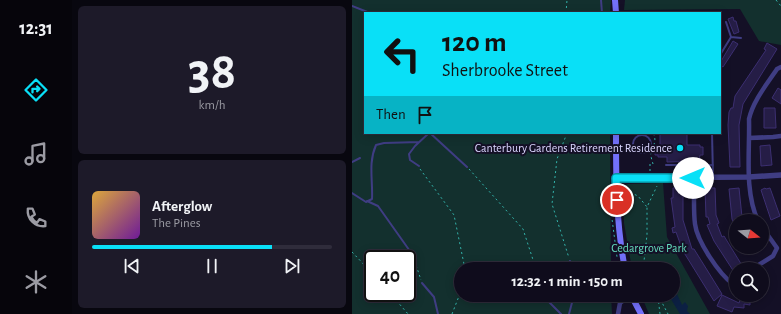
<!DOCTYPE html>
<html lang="en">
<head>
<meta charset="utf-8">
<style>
	body { margin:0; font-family:"Alegreya Sans",sans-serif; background:#1d1a29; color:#f1f3f6; height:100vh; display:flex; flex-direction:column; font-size:15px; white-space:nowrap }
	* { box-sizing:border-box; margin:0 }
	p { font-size:13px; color:#9b9ba3 }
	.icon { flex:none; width:22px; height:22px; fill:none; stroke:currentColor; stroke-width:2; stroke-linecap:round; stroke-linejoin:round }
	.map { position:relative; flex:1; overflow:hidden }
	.details { display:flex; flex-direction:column; gap:6px; padding:6px; background:#08070f; width:280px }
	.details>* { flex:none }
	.banner { position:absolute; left:12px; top:12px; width:357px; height:122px; border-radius:0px; box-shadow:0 2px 10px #0003,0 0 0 1px #2f2c3b; background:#09e0f7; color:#111; overflow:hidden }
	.needle { width:26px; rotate:107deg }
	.buttons { position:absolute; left:377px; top:214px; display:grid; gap:8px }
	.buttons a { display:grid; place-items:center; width:40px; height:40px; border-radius:50%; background:#0f0c1c; box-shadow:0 2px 10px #0003,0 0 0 1px #2f2c3b; font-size:20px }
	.speed { position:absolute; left:12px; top:250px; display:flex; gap:8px; font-size:20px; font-weight:700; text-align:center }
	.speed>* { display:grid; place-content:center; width:52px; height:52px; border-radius:50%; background:#0f0c1c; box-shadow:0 2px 10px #0003,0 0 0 1px #2f2c3b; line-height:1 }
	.speed .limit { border:2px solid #111; border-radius:6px; background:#fff; color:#111 }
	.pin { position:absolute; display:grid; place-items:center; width:34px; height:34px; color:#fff; margin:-17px; border:2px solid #fff; border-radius:50%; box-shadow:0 1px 4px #0007 }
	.me { position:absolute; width:44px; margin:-22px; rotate:270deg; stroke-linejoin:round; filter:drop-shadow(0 0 3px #0008) }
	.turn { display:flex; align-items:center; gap:14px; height:84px; padding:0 12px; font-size:18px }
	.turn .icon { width:52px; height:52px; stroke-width:2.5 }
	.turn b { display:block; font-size:28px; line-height:34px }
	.then { display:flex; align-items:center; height:38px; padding:0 12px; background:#0003; gap:8px; font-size:15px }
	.details .card { flex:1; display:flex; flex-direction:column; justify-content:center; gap:6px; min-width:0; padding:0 14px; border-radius:6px; background:#1d1a29 }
	.details .dial { align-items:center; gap:0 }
	.dial b { font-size:52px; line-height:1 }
	.song { display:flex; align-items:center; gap:12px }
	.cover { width:48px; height:48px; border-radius:6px; background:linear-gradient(135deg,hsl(40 70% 55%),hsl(280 70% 35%)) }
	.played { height:4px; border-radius:2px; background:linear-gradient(90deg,#09e0f7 75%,#2f2c3b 75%) }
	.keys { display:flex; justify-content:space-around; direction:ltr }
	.trip { position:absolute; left:102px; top:262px; width:226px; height:40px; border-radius:20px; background:#0f0c1c; box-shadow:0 2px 10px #0003,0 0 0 1px #2f2c3b; font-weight:700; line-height:40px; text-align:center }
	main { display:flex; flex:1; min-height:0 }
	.tab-bar { display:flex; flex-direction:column; width:72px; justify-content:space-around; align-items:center; background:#06050b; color:#9b9ba3 }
	.tab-bar .icon { width:28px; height:28px }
	.tab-bar .current { color:#09e0f7 }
	.tab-bar b { font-size:18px; color:#f1f3f6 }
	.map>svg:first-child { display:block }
	.green { fill:#13302e; fill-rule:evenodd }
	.water { fill:#0c2043 }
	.building { fill:#251d46; stroke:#3c2f71 }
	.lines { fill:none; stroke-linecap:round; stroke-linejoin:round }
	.path { stroke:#33b4ac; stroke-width:1; stroke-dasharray:2 3; stroke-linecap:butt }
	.service { stroke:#3f3d83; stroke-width:2 }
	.minor { stroke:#3f3d83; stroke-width:4.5 }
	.tertiary { stroke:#3f3d83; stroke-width:5.5 }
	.secondary { stroke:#7370fa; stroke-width:6 }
	.route-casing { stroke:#0692a1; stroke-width:10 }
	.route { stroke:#09e0f7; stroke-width:7 }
	.poi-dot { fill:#09e0f7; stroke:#141026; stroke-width:1.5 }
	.labels { text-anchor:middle; stroke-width:4; stroke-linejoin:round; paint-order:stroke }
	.poi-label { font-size:12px; fill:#dad6fe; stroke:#141026; text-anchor:end }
	.park-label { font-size:12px; fill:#64dcbd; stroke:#141026 }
</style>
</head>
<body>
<main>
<nav class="tab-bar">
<b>12:31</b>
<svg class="icon current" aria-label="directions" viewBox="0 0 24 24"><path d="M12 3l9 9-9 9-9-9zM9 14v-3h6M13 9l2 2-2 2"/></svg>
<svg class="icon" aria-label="music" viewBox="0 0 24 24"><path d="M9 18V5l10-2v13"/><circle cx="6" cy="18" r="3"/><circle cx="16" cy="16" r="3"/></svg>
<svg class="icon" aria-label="phone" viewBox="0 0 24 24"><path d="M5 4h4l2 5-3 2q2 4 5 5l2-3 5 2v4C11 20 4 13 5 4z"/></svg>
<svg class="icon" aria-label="climate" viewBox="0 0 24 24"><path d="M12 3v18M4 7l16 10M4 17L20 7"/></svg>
</nav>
<section class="details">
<div class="card dial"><b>38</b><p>km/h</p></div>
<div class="card">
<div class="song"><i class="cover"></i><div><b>Afterglow</b><p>The Pines</p></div></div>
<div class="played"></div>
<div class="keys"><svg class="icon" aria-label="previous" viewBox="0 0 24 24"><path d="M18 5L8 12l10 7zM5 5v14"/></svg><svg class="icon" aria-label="pause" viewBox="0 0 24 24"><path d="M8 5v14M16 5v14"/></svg><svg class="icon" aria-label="next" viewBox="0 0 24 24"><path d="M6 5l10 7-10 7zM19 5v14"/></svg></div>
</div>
</section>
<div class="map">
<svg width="429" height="314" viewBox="0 0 429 314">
	<rect width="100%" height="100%" fill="#141026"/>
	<path class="green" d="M0,0h259l-1,13h-245v120h245l1,136h-150v26h150l1,19h-260zM21,259h34v34h-34z
		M273,0h156v45l-22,-4 -19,-32 -116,1z
		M311,183l4,54 43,77h-61l-8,-19h32v-26h-41l-8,-46 -1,-34 4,2 -3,-5 4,-2z"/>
	<path class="water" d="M325,294l5,11 3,-3 3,4 -1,5 3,3h-10l-11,-18z"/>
	<path class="building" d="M381,17l1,4h2l3,11 -5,2 -6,-15z
		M381,41l5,3 -15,23 -3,-2v-2z
		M415,43l10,6 -34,55 -4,21 1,42h-10l-2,-42 1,-13 2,-4h2l2,-12 31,-46 -2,-1z
		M426,88l3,2v14l-9,-6z
		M412,108h11l1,20h-12z
		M308,133h27v12h13v2h3v8h-3l-1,6 -32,1v-5h-9v-2h-3v-7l5,-2z
		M418,145l2,20 -11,1 -1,-20z
		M321,188h10v32l9,29h2l28,45 -8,7 -31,-50h-3l-1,-4 2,-1 -5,-14 -3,1 -1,-5 3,-1 -4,-29h2z
		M353,188h10l1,27 3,8 -2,1 5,13 2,-1 19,31 -7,2v6l-22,-34 -7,-16 3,-1 -2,-7h-2z
		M387,188l3,29 3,-1 2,4 -11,1v7l-4,-9 -3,-30z
		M413,188l1,1 4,-1 10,28 -9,4 -10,-30z
		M370,295l17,8 2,-6h3v-2h16v4l-10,1v5l-6,-1v4l-10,-1 -2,5 -15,-6z"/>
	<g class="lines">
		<path class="path" d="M424,0l5,6
			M214,13l1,-13
			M215,133l-10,26 -5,45 17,54
			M68,169l34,46 11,54
			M117,169l54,60 13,40
			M298,171v-7h3c-1,-4 -3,-9 -2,-13 3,-7 6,-10 2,-18
			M271,186l4,5 11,5 9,11
			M260,205v14l5,38
			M0,252l21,22
			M61,256l8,24
			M295,269l-3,-8 3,-26v-28l10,-21
			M38,293l18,21
			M306,295l10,19
			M306,297l2,17
			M100,314l9,-23"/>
		<path class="service" d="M249,0l1,13
			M0,6l18,7
			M374,22l5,15 10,1
			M368,55l11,-18
			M78,133l37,34
			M360,133l1,43
			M281 144a9 9 0 1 1 18 0a9 9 0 1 1-18 0Z
			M0,162l8,-4
			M314,165h47
			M67,166l-9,-6 -1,-6 6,-8 14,-13
			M0,193l14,9 6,-3c1,-19 -4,-36 4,-54l8,-2 35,-1
			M15,201l11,5 34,48
			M218,261l4,8
			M70,283l12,14 4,17
			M193,298l16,16
			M217,314l5,-19"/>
		<path class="minor" d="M397,138l24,-1 8,-1
			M341,178c2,15 0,31 2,46 2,17 24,50 38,60l3,-1
			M406,221c-14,-31 -8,-69 -9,-102 4,-18 18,-35 28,-50l4,-2
			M400,269l21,-13 4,-8 -15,-21
			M266,314l2,-11 11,-8"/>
		<path class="tertiary" d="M264,178l133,-1 32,-2"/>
		<path class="secondary" d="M263,0l1,13
			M264,133c0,46 0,91 9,136
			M279,295l10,19"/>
	</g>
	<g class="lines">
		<g class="route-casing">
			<path id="route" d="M265,200l-1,-22h77"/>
		</g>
		<use href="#route" class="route"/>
	</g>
	<circle class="poi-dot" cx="328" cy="148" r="4"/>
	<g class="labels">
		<g class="poi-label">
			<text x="320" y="152">Canterbury Gardens Retirement Residence</text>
		</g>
		<g class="park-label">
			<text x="297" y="252">Cedargrove Park</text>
		</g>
	</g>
</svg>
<div class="buttons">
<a><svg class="needle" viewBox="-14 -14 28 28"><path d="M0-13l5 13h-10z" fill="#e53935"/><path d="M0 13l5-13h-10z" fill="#9b9ba3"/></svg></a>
<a><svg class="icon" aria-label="search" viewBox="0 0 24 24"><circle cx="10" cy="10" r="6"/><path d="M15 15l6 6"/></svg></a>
</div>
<div class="speed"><div class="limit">40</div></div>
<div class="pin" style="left:265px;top:200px;background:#d93025"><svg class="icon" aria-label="arrive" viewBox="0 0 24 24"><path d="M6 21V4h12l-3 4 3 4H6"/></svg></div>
<svg class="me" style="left:341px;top:178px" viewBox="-20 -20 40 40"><circle r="19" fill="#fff"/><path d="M0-13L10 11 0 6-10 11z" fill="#09e0f7"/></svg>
<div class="trip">12:32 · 1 min · 150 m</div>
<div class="banner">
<div class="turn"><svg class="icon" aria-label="left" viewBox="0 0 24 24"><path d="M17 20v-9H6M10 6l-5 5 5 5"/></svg><div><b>120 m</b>Sherbrooke Street</div></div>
<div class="then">Then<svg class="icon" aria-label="arrive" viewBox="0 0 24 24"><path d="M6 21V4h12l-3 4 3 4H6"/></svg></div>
</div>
</div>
</main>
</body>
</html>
